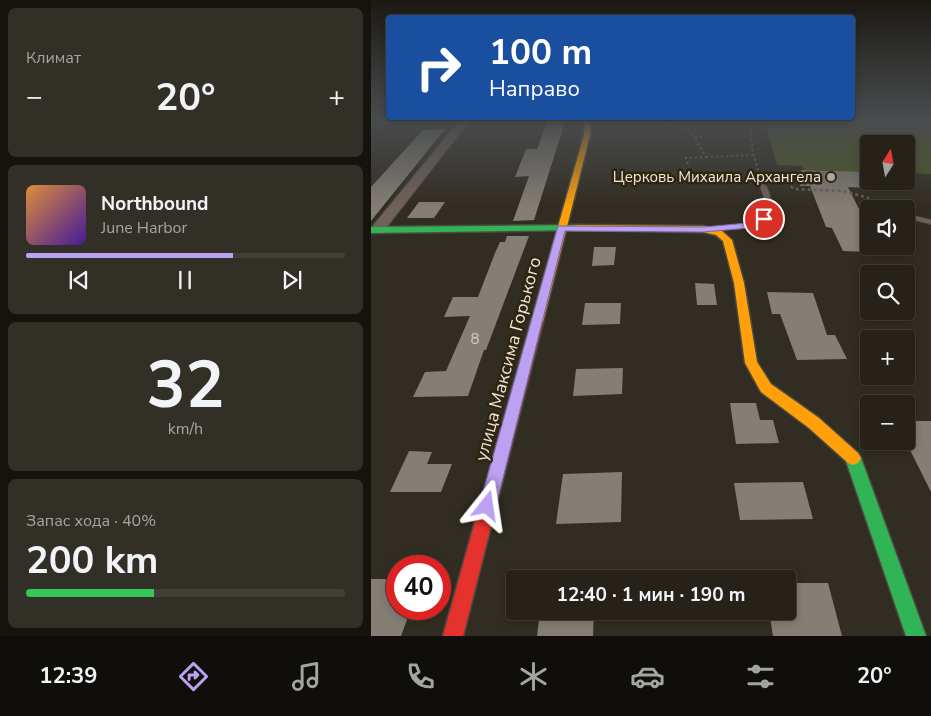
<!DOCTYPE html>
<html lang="ru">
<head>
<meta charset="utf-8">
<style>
	body { margin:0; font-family:"Nunito Sans",sans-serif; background:#322f27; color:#f1f3f6; height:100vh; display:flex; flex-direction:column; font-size:19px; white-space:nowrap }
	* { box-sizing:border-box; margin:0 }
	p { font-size:16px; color:#a4a4a2 }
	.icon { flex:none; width:28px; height:28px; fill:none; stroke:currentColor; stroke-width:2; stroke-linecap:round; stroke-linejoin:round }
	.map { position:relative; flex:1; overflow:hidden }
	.panel { display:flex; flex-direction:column; gap:8px; padding:8px; background:#15130e; width:371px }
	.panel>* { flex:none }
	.guide { position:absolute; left:15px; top:15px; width:469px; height:105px; border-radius:5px; box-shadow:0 2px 8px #0003,0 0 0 1px #423f39; background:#1a4fa0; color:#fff; overflow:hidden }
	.needle { width:32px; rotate:11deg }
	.fabs { position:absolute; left:489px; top:135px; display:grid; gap:10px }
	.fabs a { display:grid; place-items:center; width:55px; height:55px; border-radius:5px; background:#26221a; box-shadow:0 2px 8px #0003,0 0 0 1px #423f39; font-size:25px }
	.speed { position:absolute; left:15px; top:555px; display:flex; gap:10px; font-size:25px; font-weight:700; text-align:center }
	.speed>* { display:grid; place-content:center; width:65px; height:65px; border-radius:50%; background:#26221a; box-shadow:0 2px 8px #0003,0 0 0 1px #423f39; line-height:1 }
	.speed .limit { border:8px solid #d22; background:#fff; color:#111 }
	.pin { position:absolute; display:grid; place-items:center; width:42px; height:42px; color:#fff; margin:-21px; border:2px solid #fff; border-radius:50%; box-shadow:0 1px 5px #0007 }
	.me { position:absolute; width:55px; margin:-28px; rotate:15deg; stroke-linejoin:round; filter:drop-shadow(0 0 4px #0008) }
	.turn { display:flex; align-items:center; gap:18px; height:105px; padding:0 20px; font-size:22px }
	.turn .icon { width:65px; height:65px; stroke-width:2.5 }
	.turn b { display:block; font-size:35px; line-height:42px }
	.big { font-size:38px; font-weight:700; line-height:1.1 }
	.panel .tile { flex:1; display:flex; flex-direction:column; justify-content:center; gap:8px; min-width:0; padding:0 18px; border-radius:8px; background:#322f27 }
	.panel .dial { align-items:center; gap:0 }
	.dial b { font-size:65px; line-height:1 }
	.song { display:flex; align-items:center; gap:15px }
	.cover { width:60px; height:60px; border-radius:8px; background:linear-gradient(135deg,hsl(30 70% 55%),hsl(260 70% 35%)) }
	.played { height:5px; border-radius:2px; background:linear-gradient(90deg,#bca0f2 65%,#423f39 65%) }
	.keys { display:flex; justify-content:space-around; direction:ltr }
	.heat { display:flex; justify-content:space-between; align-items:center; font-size:28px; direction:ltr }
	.charge { height:8px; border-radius:4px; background:linear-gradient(90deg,#34c759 40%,#423f39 0) }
	.trip { position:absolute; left:135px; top:570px; width:290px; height:50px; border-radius:5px; background:#26221a; box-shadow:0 2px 8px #0003,0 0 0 1px #423f39; font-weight:700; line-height:50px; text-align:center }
	.tab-bar { display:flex; height:80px; justify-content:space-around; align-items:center; background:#0f0e0a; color:#a4a4a2 }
	.tab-bar .icon { width:35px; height:35px }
	.tab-bar .current { color:#bca0f2 }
	.tab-bar b { font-size:22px; color:#f1f3f6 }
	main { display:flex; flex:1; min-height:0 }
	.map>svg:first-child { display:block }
	.green { fill:#4f5725 }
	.building { fill:#847e75 }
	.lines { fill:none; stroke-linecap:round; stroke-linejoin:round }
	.lane-casing { stroke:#4f4a41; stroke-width:2 }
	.street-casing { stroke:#4f4a41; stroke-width:2 }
	.fast-casing { stroke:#4f4a41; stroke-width:3 }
	.slow-casing { stroke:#4f4a41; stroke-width:3 }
	.jam-casing { stroke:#4f4a41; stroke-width:3 }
	.path-far1 { stroke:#695f59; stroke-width:2; stroke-dasharray:2.5 2.5; stroke-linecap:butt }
	.path { stroke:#695f59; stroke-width:2.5; stroke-dasharray:3 3; stroke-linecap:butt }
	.lane { fill:#70615a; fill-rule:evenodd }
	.street { fill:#70615a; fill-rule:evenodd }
	.fast { fill:#30b455; fill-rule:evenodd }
	.slow { fill:#ff9f0a; fill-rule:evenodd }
	.jam { fill:#e5322d; fill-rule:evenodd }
	.route { fill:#bca0f2; stroke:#7a689d }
	.poi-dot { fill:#ada79b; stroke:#2f2511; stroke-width:2 }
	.labels { text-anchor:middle; stroke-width:5; stroke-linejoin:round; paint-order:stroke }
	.far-poi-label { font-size:15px; fill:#efe9dc; stroke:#2f2511; text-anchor:end }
	.number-label { font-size:15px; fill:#d4cec2 }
	.street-label { font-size:18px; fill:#efe9dc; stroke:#2f2511 }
</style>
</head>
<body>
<main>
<section class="panel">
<div class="tile"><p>Климат</p>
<div class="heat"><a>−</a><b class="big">20°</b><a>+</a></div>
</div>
<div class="tile">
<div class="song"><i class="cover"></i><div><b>Northbound</b><p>June Harbor</p></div></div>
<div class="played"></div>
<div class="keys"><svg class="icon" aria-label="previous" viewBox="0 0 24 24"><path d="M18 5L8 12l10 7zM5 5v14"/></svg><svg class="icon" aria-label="pause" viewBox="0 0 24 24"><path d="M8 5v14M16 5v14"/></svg><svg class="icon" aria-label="next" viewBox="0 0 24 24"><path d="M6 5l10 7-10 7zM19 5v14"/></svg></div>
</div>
<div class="tile dial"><b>32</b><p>km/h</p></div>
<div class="tile"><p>Запас хода · 40%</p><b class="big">200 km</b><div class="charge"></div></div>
</section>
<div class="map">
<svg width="560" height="636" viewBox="0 0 560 636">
	<rect width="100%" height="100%" fill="#322d22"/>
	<path class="green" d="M393,119h167v55l-25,-1v-29h-37l-1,28 -64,-2 -2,-4 -25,-1z"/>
	<path class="building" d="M177,119h18l-32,101 -21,1 16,-45 -14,1 11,-28h11z
		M74,129l-74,92v-34l52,-57z
		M430,170l68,2v16l-21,-1 21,42v23l-26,-1 -11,-23 -6,-1 -16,-41h-10z
		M48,202h26l-11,16h-27z
		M136,236h22l-43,114h-2l-16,46 -55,1 12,-25 21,-1 24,-55 -26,1 9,-20h25l17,-44 5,-11h5z
		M223,247h22l-2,18 -22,1z
		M324,283l19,1 3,21h-20z
		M396,292l46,1 14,42h8l12,24 -50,1 -17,-46h-8z
		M214,303h36l-1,21 -38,1z
		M252,368l-1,26 -49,2 3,-27z
		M359,403h26l4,17h13l6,23 -43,1z
		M535,421h25v71l-25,-50z
		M38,451l23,1 -5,12h25l-11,28h-51z
		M251,472l-1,50 -65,2 7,-50z
		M432,482l10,37 -73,1 -6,-37z
		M0,579h26v30h14l-10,27h-30z
		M416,583h41l14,53h-69l-4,-25h18z
		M169,611h54l-1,25h-56z"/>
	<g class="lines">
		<g class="lane-casing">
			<path id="lane" d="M390,179c4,3 7,11 9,17 6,26 -18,31 -38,33 -8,1 -16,2 -23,1v-2l2,-1c14,-1 50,0 54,-19 1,-9 -4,-19 -7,-27z
				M507,204l8,5h-8l-3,-3z
				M535,214l25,6v4l-25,-6z"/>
		</g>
		<g class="street-casing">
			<path id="street" d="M90,119h10l-89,114h-10v-6z"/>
		</g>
		<g class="fast-casing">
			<path id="fast" d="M205,225l3,1v4l-208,3v-6z
				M482,451l5,2 3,5 65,178h-20l-61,-178 3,-5z"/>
		</g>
		<g class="slow-casing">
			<path id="slow" d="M214,119h6l-1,16 -47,187 -2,3h-8l-2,-3 53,-187z
				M205,225l127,1 19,5 10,9 12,43 13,79 14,22 48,34 39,35 3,5 -3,5 -5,2 -5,-2 -39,-35 -48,-36 -16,-29 -11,-80 -11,-42 -7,-6 -13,-3 -130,-2v-4z"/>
		</g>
		<g class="jam-casing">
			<path id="jam" d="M166,318l4,1 2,3 -80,314h-20l88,-314 2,-3z"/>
		</g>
		<path class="path-far1" d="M378,119l4,33 5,18
			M288,124l24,2 12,11h9
			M335,157l48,-2
			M317,164l-2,-6 20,-1 -11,-19
			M399,175l21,1
			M408,176l4,3"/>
		<path class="path" d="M411,178l12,11 49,2 26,7"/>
		<use href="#lane" class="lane"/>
		<use href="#street" class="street"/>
		<use href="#fast" class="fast"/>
		<use href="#slow" class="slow"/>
		<use href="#jam" class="jam"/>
	</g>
	<linearGradient id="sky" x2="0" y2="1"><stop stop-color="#1c1913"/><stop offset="0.57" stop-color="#494c4f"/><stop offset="1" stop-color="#494c4f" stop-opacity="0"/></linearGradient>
	<rect width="560" height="208" fill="url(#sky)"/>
	<path class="route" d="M393,216l4,3 -1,2 -17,7 -47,4 -138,-1 -69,275 -3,6 -6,2 -5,-2 -3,-6 79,-280 145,1 45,-4z"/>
	<circle class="poi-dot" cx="460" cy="177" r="5"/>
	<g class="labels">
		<g class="far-poi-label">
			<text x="450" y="182">Церковь Михаила Архангела</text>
		</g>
		<g class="number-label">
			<text x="104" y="344">8</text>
		</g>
		<g class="street-label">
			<text transform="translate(137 359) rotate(-75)" y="6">улица Максима Горького</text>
		</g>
	</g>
</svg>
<div class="fabs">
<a><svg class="needle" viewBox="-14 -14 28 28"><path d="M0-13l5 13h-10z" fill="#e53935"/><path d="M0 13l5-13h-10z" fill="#a4a4a2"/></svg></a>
<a><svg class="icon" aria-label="sound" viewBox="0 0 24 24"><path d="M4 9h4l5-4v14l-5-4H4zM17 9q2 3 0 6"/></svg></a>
<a><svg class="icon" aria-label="search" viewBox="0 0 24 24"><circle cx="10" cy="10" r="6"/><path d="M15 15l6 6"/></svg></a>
<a>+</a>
<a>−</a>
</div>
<div class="speed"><div class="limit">40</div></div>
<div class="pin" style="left:393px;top:219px;background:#d93025"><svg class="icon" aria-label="arrive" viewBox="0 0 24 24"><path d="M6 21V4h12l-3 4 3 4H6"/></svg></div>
<svg class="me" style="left:116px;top:506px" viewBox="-20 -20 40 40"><path d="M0-17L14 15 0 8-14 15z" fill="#bca0f2" stroke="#fff" stroke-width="4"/></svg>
<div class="trip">12:40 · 1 мин · 190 m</div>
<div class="guide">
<div class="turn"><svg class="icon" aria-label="right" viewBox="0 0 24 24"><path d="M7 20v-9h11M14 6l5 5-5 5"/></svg><div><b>100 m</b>Направо</div></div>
</div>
</div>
</main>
<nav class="tab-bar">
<b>12:39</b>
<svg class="icon current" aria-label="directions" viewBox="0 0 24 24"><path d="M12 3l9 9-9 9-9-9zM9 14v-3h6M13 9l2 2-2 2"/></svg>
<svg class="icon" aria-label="music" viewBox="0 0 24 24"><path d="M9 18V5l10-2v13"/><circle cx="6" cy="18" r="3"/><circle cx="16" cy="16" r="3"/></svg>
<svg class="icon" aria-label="phone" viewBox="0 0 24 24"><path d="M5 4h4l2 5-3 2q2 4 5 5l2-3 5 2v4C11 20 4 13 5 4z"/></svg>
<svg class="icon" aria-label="climate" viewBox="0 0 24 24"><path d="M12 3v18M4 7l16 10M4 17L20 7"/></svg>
<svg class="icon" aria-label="car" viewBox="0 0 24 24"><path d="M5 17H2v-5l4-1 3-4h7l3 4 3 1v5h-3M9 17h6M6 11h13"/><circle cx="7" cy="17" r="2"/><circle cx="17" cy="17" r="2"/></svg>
<svg class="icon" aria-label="filters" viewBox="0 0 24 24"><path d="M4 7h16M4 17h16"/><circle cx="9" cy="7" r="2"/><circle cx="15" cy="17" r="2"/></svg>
<b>20°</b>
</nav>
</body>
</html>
